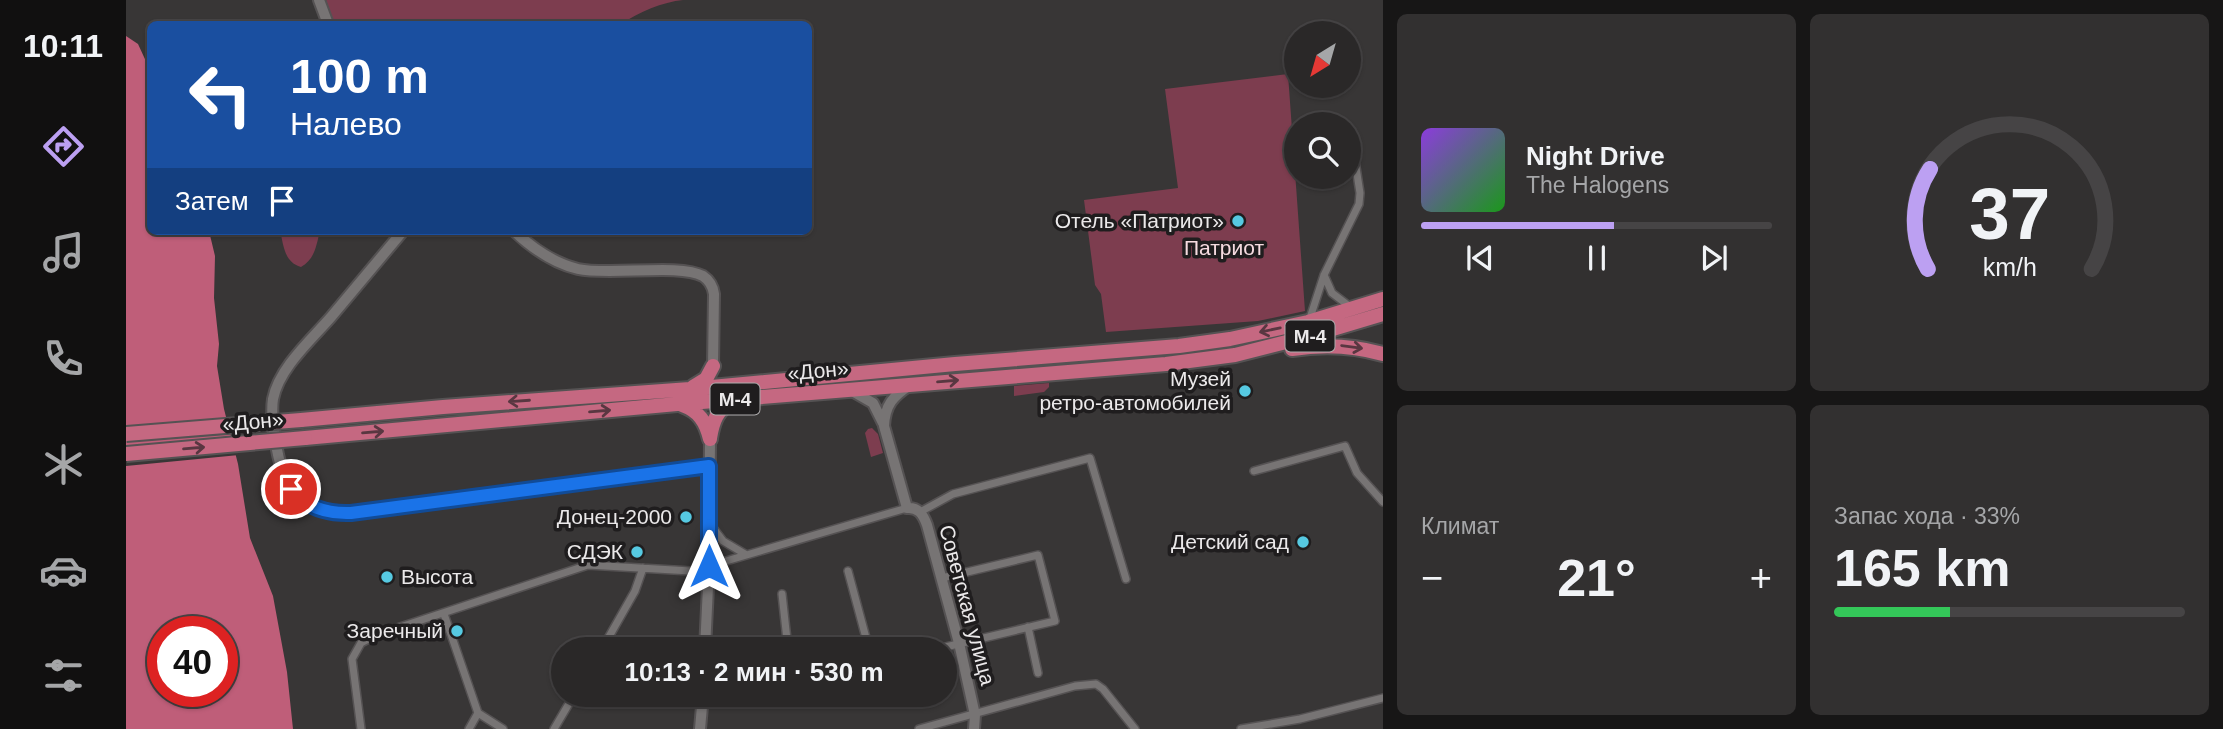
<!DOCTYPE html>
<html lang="ru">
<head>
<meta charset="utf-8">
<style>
	body { margin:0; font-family:Arial,sans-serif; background:#323030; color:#f1f3f6; height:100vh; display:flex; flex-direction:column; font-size:26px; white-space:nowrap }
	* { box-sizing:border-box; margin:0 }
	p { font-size:23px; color:#a5a6a8 }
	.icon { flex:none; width:38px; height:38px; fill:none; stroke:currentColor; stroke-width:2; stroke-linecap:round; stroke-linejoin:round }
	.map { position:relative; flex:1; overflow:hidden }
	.details { display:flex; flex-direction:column; gap:14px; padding:14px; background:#171616; width:840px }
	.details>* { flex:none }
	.top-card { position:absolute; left:21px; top:21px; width:665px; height:214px; border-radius:10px; box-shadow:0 2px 5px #0004,0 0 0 2px #464445; background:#1a4fa0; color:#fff; overflow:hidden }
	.needle { width:46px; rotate:217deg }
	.buttons { position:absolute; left:1158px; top:21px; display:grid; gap:14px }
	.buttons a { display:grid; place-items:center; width:77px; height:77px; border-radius:50%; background:#2a2828; box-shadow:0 2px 5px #0004,0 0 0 2px #464445; font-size:35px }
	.speed { position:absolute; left:21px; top:616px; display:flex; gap:14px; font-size:35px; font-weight:700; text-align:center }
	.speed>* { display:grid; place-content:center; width:91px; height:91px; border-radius:50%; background:#2a2828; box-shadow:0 2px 5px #0004,0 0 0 2px #464445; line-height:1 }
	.speed .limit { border:10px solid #d22; background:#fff; color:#111 }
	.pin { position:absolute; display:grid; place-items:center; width:60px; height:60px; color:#fff; margin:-30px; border:4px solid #fff; border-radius:50%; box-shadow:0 2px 7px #0007 }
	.me { position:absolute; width:77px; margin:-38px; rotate:0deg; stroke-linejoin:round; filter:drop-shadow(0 0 5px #0008) }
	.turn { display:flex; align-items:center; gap:24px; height:147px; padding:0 28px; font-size:32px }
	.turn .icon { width:91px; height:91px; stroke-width:2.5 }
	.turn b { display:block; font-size:49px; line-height:60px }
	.then { display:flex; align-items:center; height:66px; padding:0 28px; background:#0003; gap:14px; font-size:26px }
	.big { font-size:52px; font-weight:700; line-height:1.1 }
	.details .card { flex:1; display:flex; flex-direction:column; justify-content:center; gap:10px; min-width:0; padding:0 24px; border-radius:10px; background:#323030 }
	.details .dial { align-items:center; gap:0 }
	.dial svg { height:182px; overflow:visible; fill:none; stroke:#464445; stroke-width:7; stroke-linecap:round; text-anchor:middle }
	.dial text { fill:#f1f3f6; stroke:none }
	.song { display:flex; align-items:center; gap:21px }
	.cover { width:84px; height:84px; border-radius:10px; background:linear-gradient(135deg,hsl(270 70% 55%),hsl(120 70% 35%)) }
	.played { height:7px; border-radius:4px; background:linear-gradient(90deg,#bca0f2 55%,#464445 55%) }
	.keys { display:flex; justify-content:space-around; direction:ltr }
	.heat { display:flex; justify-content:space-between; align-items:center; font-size:38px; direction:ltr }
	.charge { height:10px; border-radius:5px; background:linear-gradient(90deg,#34c759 33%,#464445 0) }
	.details .tiles { flex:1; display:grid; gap:14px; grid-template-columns:repeat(2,1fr) }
	.trip { position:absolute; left:425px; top:637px; width:406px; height:70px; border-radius:35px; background:#2a2828; box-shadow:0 2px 5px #0004,0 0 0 2px #464445; font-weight:700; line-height:70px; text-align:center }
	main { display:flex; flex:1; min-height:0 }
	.dock { display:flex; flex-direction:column; width:126px; justify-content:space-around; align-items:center; background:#111010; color:#a5a6a8 }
	.dock .icon { width:49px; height:49px }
	.dock .selected { color:#bca0f2 }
	.dock b { font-size:32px; color:#f1f3f6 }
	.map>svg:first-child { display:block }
	.green { fill:#7d3d4f }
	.water { fill:#bf5e79; fill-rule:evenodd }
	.pier { fill:#383636 }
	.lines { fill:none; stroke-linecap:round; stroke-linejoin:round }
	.street-casing { stroke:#555253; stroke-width:10 }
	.secondary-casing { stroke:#555253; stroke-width:14 }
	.highway-casing { stroke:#555253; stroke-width:18 }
	.street { stroke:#777474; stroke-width:7 }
	.secondary { stroke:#777474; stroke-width:10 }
	.highway { stroke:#c56881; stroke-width:14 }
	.highway-bridge-casing { stroke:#555253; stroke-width:18; stroke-linecap:butt }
	.highway-bridge { stroke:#c56881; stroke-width:14 }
	.oneway { stroke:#593741 }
	.route-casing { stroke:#114b97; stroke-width:18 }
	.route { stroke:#1a73e8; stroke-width:12 }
	.poi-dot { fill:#56c9e1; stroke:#1f1d1e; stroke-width:2.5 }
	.labels { text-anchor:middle; stroke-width:7; stroke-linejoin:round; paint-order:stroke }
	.shield { fill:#1f1d1e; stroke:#aeacad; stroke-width:2 }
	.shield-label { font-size:19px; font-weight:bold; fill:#ebe9ea }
	.poi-label { font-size:21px; fill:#ebe9ea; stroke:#1f1d1e; text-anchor:end }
	.park-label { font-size:21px; fill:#f6dbe0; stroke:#1f1d1e }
	.street-label { font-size:21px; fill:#ebe9ea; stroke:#1f1d1e }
</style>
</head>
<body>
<main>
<nav class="dock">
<b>10:11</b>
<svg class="icon selected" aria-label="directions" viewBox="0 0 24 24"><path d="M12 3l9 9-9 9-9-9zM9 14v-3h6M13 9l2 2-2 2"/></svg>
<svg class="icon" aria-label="music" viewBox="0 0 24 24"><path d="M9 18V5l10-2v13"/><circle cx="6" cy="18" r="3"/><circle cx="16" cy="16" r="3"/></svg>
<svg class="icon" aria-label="phone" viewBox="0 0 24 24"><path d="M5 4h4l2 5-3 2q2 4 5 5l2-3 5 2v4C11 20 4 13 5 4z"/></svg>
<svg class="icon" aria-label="climate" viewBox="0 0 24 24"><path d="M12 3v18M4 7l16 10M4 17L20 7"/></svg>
<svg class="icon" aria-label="car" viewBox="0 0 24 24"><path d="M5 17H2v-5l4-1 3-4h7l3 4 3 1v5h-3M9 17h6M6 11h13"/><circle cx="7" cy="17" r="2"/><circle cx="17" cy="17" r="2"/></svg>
<svg class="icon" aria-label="filters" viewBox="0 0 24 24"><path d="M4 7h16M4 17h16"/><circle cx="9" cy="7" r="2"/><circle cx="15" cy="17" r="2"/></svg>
</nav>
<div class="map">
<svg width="1257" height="729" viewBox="0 0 1257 729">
	<rect width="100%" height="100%" fill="#383636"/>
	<path class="green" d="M200,0h357c-20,2 -45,12 -61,24h-288z
		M1162,74l17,237 -47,10 -152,11 -5,-38 -6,-9 -11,-85 94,-12 -13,-99z
		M154,231h40c-4,15 -5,28 -19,36 -17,-5 -17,-21 -21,-36z
		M923,383v4l-5,5 -30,4v-10z
		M746,428l6,6 5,19 -12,4 -6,-24 3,-4z"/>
	<path class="water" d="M0,36l12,8 12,26v161h59l6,25 -1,42 5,46 -2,22 7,43 14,55 12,74 23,58 14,76 6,57h-167zM37,632h59v59h-59z"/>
	<path class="pier" d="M109,437l4,18 -113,11v-20z"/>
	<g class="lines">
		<g class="street-casing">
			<path id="street" d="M1198,275l8,18 21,16
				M1183,321l15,-46 35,-71 1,-11 -5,-32
				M1128,471l91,-25 12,27 26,29
				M794,512l33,-18 137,-36 36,121
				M584,524l13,17 22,13
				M583,566l198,-58
				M722,571l21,78
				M656,594l6,55
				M318,614l34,99 25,16
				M902,627l10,46
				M476,649l33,-58 8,-23
				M811,649l118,-28 -17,-66 -96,23
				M235,729l-9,-70 9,-16 15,-8 212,-70 120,7
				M343,729l9,-16
				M428,729l20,-34
				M793,729l156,-43 21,-2 7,5 32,40
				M1115,729l59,-10 83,-21"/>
		</g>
		<g class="secondary-casing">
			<path id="secondary" d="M193,0l9,24
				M277,231c-24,29 -48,57 -72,86 -20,23 -52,51 -58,82 -3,19 4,56 10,74 11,30 38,41 68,40l358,-47
				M388,231c18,17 39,32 64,38 32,7 101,-6 125,7 6,4 10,11 11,18l-1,72
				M784,385c-17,11 -25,20 -26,41l23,82c11,-1 16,6 20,17l32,118 16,72 -1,14
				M726,391l21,12 10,20
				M579,649l4,-83 1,-127
				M574,729l3,-34"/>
		</g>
		<g class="highway-casing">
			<path id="highway" d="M1166,349c32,-5 60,-4 91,5
				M567,387l13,-8 7,-13
				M556,405c17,6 24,17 28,34
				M175,420l142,-13 247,-18 265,-25 224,-18 51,-7 78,-17 75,-23
				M179,438l372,-34 489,-40 69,-9 71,-18 77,-23
				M584,438c3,-18 7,-28 23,-38"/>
		</g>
		<use href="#street" class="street"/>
		<use href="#secondary" class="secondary"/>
		<use href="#highway" class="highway"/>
		<g class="highway-bridge-casing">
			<path id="highway-bridge" d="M0,434l175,-14
				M0,454l179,-16"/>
		</g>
		<use href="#highway-bridge" class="highway-bridge"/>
	</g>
	<defs><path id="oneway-shaft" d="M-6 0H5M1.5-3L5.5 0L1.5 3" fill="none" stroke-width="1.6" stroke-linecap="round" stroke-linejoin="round" transform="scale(1.75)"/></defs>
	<g class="oneway">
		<use href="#oneway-shaft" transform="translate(1144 330) rotate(168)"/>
		<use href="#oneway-shaft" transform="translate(1226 347) rotate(8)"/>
		<use href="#oneway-shaft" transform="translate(822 381) rotate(-5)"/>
		<use href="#oneway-shaft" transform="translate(393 401) rotate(176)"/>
		<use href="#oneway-shaft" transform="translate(474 411) rotate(-5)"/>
		<use href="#oneway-shaft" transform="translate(247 432) rotate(-5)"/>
		<use href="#oneway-shaft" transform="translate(68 448) rotate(-5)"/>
	</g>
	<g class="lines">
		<g class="route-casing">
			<path id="route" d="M165,489c16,19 36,25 60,24l358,-47v100"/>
		</g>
		<use href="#route" class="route"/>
	</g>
	<g class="poi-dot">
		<circle cx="1112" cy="221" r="7"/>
		<circle cx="1119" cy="391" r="7"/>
		<circle cx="560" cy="517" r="7"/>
		<circle cx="1177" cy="542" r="7"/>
		<circle cx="511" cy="552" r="7"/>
		<circle cx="261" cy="577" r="7"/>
		<circle cx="331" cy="631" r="7"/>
	</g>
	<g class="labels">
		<g class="shield">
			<rect x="1159.5" y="320.5" width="49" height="31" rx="5"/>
			<rect x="584.5" y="383.5" width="49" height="31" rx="5"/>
		</g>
		<g class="shield-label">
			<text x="1184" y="343">М-4</text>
			<text x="609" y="406">М-4</text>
		</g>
		<g class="poi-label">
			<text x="1098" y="228">Отель «Патриот»</text>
			<text x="1105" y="386">Музей<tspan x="1105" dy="24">ретро-автомобилей</tspan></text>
			<text x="546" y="524">Донец-2000</text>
			<text x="1163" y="549">Детский сад</text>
			<text x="497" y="559">СДЭК</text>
			<text x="275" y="584" text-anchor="start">Высота</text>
			<text x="317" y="638">Заречный</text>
		</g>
		<g class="park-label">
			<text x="1098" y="255">Патриот</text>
		</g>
		<g class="street-label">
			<text transform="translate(692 371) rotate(-5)" y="7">«Дон»</text>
			<text transform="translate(127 422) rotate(-5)" y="7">«Дон»</text>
			<text transform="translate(841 605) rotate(75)" y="7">Советская улица</text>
		</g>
	</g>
</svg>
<div class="buttons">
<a><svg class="needle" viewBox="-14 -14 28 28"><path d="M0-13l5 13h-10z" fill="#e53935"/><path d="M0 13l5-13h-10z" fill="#a5a6a8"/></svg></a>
<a><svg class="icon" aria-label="search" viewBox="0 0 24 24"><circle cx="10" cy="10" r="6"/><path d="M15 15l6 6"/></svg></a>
</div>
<div class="speed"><div class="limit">40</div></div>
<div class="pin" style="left:165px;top:489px;background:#d93025"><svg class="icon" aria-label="arrive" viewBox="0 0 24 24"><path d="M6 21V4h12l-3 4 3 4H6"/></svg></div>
<svg class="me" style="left:583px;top:566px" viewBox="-20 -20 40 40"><path d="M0-17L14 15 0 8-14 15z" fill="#1a73e8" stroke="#fff" stroke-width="4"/></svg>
<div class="trip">10:13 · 2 мин · 530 m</div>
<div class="top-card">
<div class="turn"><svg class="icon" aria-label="left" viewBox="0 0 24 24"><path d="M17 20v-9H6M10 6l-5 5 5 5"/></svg><div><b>100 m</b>Налево</div></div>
<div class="then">Затем<svg class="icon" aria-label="arrive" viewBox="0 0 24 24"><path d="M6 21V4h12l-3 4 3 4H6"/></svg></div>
</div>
</div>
<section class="details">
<div class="tiles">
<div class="card">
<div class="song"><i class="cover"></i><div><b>Night Drive</b><p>The Halogens</p></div></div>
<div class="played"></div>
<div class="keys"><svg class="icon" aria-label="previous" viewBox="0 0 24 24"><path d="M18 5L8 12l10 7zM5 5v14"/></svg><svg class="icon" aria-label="pause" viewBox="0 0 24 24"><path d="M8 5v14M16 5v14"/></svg><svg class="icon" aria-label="next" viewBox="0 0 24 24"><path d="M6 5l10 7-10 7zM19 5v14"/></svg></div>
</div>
<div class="card dial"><svg viewBox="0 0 100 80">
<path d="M14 69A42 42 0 1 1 86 69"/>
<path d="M14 69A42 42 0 0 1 15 25" stroke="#bca0f2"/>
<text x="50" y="56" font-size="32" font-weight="700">37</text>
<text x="50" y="72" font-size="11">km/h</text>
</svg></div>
<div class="card"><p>Климат</p>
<div class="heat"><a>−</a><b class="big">21°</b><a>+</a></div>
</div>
<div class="card"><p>Запас хода · 33%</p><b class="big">165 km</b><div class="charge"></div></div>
</div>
</section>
</main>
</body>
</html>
